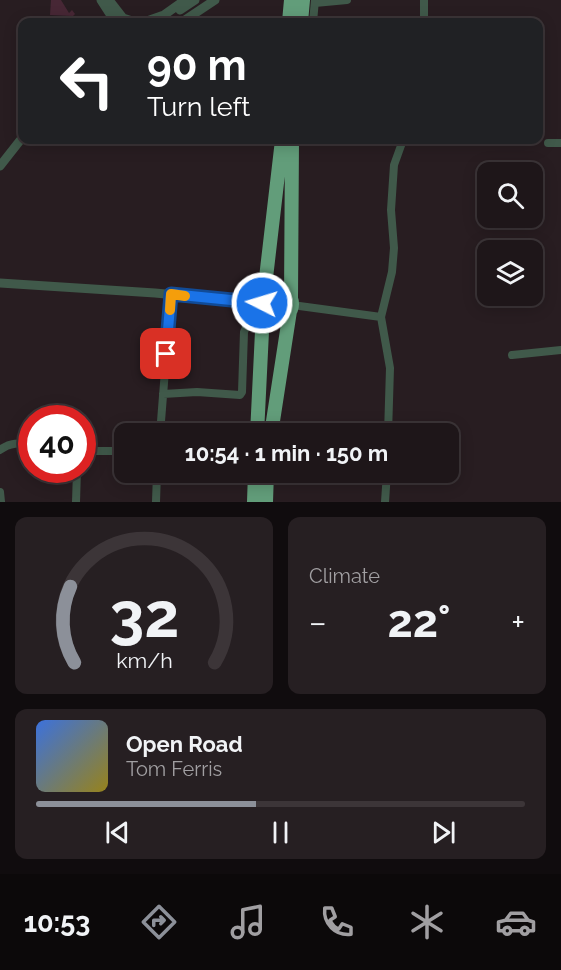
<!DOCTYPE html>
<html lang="en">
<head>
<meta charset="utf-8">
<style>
	body { margin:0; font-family:Raleway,sans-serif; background:#261f22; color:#f1f3f6; height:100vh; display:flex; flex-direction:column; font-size:22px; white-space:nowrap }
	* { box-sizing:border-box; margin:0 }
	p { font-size:20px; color:#a19fa2 }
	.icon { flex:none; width:33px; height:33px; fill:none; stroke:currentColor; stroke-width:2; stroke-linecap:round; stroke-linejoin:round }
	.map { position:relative; height:502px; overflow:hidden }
	.details { display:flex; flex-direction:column; gap:15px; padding:15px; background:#100c0e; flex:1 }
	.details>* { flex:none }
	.banner { position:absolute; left:18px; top:18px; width:525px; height:126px; border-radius:12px; box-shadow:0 3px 15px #0003,0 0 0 2px #3c3538; background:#202124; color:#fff; overflow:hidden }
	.tools { position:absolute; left:477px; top:162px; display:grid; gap:12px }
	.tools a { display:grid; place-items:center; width:66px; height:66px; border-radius:12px; background:#1e1619; box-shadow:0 3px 15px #0003,0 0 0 2px #3c3538; font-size:30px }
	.speed { position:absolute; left:18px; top:405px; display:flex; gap:12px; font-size:30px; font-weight:700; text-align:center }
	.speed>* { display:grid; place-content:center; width:78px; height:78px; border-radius:50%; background:#1e1619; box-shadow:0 3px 15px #0003,0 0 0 2px #3c3538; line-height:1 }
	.speed .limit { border:9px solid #d22; background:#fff; color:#111 }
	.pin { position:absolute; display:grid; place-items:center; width:51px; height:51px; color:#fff; margin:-26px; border-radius:12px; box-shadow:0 3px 9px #0006 }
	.me { position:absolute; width:66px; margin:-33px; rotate:275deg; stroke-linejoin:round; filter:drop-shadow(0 0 4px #0008) }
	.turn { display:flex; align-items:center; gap:21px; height:126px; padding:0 30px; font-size:27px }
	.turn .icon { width:78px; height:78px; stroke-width:2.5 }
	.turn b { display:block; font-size:42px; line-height:51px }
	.big { font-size:45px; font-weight:700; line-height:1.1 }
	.details .tile { flex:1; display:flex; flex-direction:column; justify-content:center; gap:9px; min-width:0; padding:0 21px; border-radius:12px; background:#261f22 }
	.details .dial { align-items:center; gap:0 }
	.dial svg { height:156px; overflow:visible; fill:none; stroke:#3c3538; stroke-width:7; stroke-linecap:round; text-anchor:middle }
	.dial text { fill:#f1f3f6; stroke:none }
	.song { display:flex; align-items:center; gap:18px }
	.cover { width:72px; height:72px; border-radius:9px; background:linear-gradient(135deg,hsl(220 70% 55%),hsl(50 70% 35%)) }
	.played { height:6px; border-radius:3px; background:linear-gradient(90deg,#8c9099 45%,#3c3538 45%) }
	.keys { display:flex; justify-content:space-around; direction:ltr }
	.heat { display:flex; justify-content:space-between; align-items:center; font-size:33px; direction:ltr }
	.details .tiles { flex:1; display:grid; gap:15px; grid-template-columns:1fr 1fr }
	.tile:last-child { grid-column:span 2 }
	.trip { position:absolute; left:114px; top:423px; width:345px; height:60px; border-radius:12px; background:#1e1619; box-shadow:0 3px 15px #0003,0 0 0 2px #3c3538; font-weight:700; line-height:60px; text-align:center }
	.tab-bar { display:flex; height:96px; justify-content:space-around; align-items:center; background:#0c090a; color:#a19fa2 }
	.tab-bar .icon { width:42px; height:42px }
	.tab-bar .active { color:#8c9099 }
	.tab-bar b { font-size:27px; color:#f1f3f6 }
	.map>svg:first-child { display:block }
	.green { fill:#472735 }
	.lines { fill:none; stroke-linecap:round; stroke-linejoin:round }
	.minor { stroke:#40594a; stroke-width:8 }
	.tertiary { stroke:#40594a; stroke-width:9 }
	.trunk { stroke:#629d7a; stroke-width:14 }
	.route-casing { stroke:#114b97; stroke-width:15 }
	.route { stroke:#1a73e8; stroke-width:10 }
	.slow { stroke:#f59e0b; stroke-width:10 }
</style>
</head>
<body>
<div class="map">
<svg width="561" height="502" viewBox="0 0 561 502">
	<rect width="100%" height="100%" fill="#281d21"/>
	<path class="green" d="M51,0h10l8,13 3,-3 3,4 -2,2 -23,-1z
		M267 304a9 9 0 1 1 18 0a9 9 0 1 1-18 0Z"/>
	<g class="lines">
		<path class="minor" d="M315,3l32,-3
			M313,22l2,-22
			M424,22v-22
			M548,143h13
			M292,305l89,12
			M512,355l49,-5
			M163,394l34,-2 43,3 2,-3 2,-60 6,-14 12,-11
			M160,434l11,-140
			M388,434l2,-66 -9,-51 11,-45 2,-24 -3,-38 3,-45 9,-25
			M0,450c10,-8 20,-7 32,-6
			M82,451h42
			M0,492l1,10
			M76,502l1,-32
			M156,502l1,-30
			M385,502l2,-30"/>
		<path class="tertiary" d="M101,0l9,14 11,8
			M109,0l14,18 12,4
			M180,10l15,-10
			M144,22l20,-7 21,-15
			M182,22l33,-22
			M0,166l22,-28
			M0,283l155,10 107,10"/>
		<path class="trunk" d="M289,22l2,-22
			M301,22l2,-22
			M262 304a15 15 0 1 1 30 0a15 15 0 1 1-30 0Z
			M264,295l18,-155
			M291,298l1,-158
			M257,434l6,-123
			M271,434l19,-123
			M254,502l1,-30
			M266,502l1,-30"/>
	</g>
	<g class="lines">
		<g class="route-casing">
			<path id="route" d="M166,354l5,-60 91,9"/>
		</g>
		<use href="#route" class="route"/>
		<path class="slow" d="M170,310l1,-16 14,2"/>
	</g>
</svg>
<div class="tools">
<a><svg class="icon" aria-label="search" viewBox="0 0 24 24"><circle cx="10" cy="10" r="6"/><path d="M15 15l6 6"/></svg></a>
<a><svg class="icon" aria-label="layers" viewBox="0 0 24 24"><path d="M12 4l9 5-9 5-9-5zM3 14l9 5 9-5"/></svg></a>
</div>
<div class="speed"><div class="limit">40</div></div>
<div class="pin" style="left:166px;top:354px;background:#d93025"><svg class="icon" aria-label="arrive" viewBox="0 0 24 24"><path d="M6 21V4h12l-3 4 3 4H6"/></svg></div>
<svg class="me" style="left:262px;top:303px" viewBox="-20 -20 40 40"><circle r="17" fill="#1a73e8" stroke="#fff" stroke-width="3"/><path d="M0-11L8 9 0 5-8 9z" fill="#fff"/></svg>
<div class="trip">10:54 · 1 min · 150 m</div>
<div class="banner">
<div class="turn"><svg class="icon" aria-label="left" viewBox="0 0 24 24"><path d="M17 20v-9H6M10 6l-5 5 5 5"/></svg><div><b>90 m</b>Turn left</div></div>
</div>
</div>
<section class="details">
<div class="tiles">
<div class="tile dial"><svg viewBox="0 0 100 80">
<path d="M14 69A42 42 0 1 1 86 69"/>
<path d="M14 69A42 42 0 0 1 12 30" stroke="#8c9099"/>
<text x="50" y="56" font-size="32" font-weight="700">32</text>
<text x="50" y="72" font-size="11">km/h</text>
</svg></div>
<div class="tile"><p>Climate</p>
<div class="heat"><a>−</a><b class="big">22°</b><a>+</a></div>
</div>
<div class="tile">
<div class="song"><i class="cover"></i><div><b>Open Road</b><p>Tom Ferris</p></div></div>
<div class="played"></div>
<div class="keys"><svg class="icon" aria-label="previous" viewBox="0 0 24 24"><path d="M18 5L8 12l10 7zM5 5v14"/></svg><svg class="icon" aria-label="pause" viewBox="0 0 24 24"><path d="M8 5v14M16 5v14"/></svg><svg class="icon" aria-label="next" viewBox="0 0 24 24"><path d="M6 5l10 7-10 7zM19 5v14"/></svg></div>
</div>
</div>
</section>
<nav class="tab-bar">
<b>10:53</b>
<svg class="icon active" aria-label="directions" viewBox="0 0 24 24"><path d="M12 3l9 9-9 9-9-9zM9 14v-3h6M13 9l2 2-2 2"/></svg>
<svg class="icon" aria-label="music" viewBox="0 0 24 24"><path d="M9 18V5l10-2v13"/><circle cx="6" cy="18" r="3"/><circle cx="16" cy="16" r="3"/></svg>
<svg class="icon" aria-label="phone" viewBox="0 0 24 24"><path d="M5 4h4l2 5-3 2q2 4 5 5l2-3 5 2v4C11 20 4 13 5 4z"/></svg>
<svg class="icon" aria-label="climate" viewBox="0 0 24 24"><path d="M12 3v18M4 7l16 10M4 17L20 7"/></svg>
<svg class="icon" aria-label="car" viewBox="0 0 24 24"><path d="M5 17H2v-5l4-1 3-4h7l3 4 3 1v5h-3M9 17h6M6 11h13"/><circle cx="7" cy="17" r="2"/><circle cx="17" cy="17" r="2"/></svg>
</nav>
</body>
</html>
